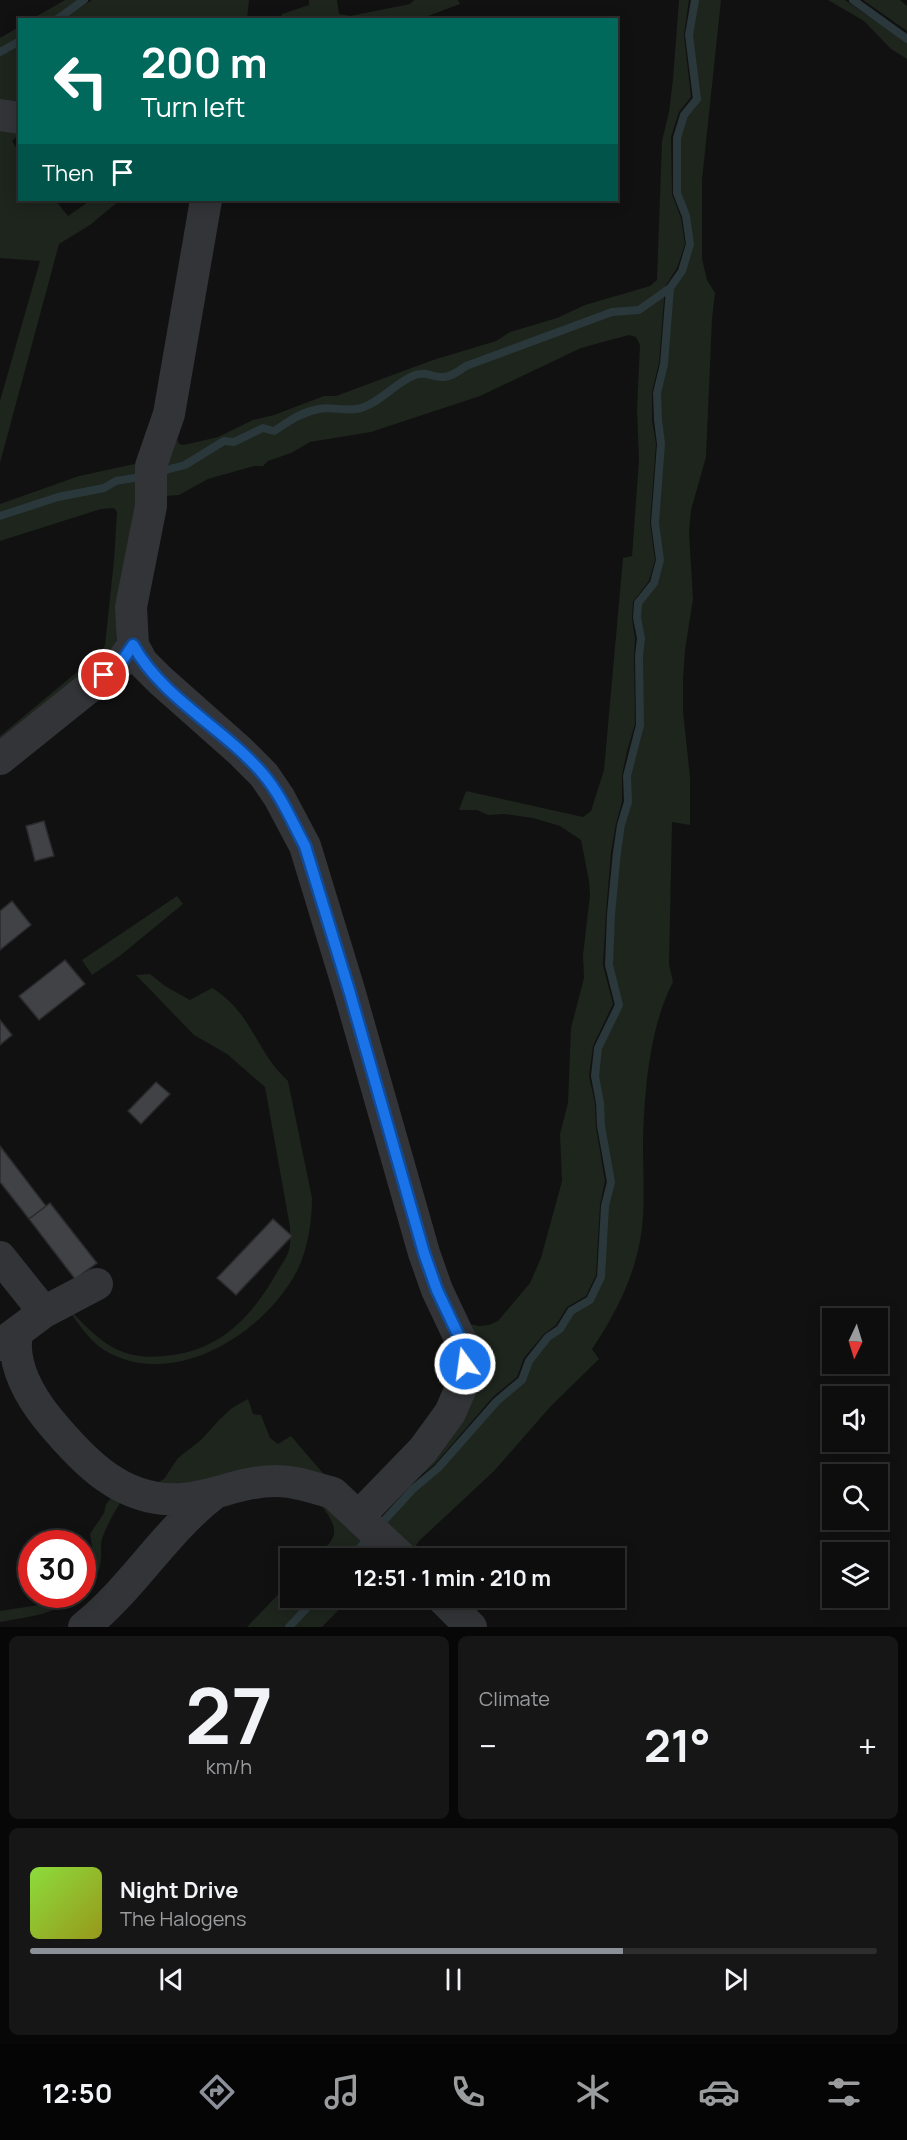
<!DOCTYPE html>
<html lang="en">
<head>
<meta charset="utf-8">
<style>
	body { margin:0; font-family:Manrope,sans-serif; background:#161617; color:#f1f3f6; height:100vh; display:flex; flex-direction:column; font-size:22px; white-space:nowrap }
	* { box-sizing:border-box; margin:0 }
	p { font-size:20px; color:#9a9c9e }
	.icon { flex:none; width:33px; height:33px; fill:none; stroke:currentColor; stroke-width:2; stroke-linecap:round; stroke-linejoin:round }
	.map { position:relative; height:1627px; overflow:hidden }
	.details { display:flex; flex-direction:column; gap:9px; padding:9px; background:#070708; flex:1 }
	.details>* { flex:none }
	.top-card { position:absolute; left:18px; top:18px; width:600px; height:183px; border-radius:0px; box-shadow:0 3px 15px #0003,0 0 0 2px #2d2d2e; background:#00695c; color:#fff; overflow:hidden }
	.needle { width:39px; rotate:184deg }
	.controls { position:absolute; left:822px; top:1308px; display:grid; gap:12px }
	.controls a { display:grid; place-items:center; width:66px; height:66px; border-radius:0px; background:#0d0d0e; box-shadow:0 3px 15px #0003,0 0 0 2px #2d2d2e; font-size:30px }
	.speed { position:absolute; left:18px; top:1530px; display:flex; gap:12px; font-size:30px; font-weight:700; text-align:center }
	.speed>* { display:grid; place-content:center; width:78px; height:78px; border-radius:50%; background:#0d0d0e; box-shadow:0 3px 15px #0003,0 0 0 2px #2d2d2e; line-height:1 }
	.speed .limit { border:9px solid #d22; background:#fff; color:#111 }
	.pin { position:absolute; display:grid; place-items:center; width:51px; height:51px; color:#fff; margin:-26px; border:3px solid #fff; border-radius:50%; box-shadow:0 2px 6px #0007 }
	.me { position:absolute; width:66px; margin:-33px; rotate:346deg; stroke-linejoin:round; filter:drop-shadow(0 0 4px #0008) }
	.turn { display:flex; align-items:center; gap:21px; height:126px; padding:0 24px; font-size:27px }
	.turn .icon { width:78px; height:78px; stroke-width:2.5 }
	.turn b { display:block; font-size:42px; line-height:51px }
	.then { display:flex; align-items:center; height:57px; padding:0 24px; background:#0003; gap:12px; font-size:22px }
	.big { font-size:45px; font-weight:700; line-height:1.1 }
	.details .widget { flex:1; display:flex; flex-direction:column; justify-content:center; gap:9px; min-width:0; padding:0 21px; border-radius:9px; background:#161617 }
	.details .dial { align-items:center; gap:0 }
	.dial b { font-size:78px; line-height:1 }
	.song { display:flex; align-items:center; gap:18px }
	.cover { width:72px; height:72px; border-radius:9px; background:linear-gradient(135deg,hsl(90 70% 55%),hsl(60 70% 35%)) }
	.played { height:6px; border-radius:3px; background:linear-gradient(90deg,#8c9099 70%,#2d2d2e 70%) }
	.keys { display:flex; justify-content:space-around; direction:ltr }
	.heat { display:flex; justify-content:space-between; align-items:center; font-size:33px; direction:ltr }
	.details .tiles { flex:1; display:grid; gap:9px; grid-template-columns:1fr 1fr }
	.widget:last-child { grid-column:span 2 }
	.trip { position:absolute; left:280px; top:1548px; width:345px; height:60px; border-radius:0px; background:#0d0d0e; box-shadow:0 3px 15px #0003,0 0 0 2px #2d2d2e; font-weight:700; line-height:60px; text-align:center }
	.tabs { display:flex; height:96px; justify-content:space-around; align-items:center; background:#050506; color:#9a9c9e }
	.tabs .icon { width:42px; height:42px }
	.tabs .current { color:#8c9099 }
	.tabs b { font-size:27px; color:#f1f3f6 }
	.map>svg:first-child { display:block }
	.green { fill:#1d251d }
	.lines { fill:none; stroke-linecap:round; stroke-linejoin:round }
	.stream { stroke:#2a373b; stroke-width:8 }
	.building { fill:#404245; stroke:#2b2b2e; stroke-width:1.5 }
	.minor { stroke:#323437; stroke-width:32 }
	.route-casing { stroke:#114b97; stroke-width:15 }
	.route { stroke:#1a73e8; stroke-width:10 }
</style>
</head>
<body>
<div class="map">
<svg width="907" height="1627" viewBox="0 0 907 1627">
	<rect width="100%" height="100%" fill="#111112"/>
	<path class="green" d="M65,0h15l-28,19h-20z
		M92,0h157l-2,19h-184z
		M309,0h28l2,14 11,2 60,-12 4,-4h44l2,4 -32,12 -19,3h-129l2,-5 27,-9z
		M679,0h10l-5,35 7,62 -12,15 -8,25 1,57 9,24 4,26 -8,24 -12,19 -6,76 -7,29v28l4,24 -6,79 5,37 -6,21 -16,21 -1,17 3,19 -1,18 1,68 -8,27 -5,24v27l-6,22 -5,28 -5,61 -3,52 10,39 -20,42 -4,30 6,27 1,24 9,54 -5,24 -4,70 -10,21 -19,11 -11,18 -12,9 -20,24 -7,19 -24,20 -58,67 -26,21 -33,37 68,-91 20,-115 6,8 9,2 10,-1 9,-4 32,-38 11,-25 21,-77 -2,-47 8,-31 3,-75 13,-50 -1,-23 7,-60 -1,-14 -8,-41 -21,-14 -27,-8 -29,-4 -16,1 -11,-5h-18l7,-19 117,26 8,-6 13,-41 19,-212 9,-2 7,-96 -2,-51 3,-64 -4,-8 -7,-2 -48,13 -101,48 -109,36 -61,10 -19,11 -23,8 -5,5h-9l-46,13 -29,16 -15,1 -6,-5 19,-52 2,5 5,1 34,-8 35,-17 21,-5 50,-19h12l97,-36 63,-19 14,-9 47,-14 28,-13 65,-19 7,-6 5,-139 7,-29 4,-33z
		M698,0h23l-19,180v79l5,21 8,13 -3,26 -6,138 -15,53 -2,23 4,66 -8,51 -2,30v31l7,66v48l-18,-3 -3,142 4,18c-24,46 -29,112 -30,164 0,33 3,68 -4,100 -8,38 -26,72 -47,103l7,10 -48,47 -57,65 -75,70 -6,9 5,8 -36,-31 33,-36 25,-21 59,-67 25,-22 7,-19 19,-23 12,-8 11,-18 19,-11 12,-24 4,-72 5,-24 -9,-57 -1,-23 -6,-26 3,-27 22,-44 -10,-40 2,-51 5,-61 11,-50v-27l13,-51 -1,-69 2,-18 -4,-20 1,-14 15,-19 7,-24 -5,-38 6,-79 -4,-25v-26l7,-29 6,-75 11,-17 9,-27 -4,-29 -9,-24 -1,-54 7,-22 14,-16 -8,-65z
		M828,0h17l62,43v16l-16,-10 -27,-28z
		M863,0h37l7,6v25z
		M19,27v12l-19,11v-12z
		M19,46v68l-19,-2v-56z
		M0,124l19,3v7l-7,7 7,11 1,48h35l13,16 23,-16h29l-30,25 -31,19 -59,219v-62l40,-140 -40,-3z
		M144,462l-1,10 -28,7 -12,7 -69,15 -34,12v-9l79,-28z
		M142,481l-28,173 -114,94v-12l101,-84 4,-7 9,-85 3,-48 -3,-4 -13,1 -101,32v-21l59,-20 46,-9 12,-6z
		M177,896l6,8 -62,51 -29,20 -10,-15z
		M150,974l15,12 25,14 22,-12c40,24 44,64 76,93l24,117c0,23 -4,50 -14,71 -32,64 -125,123 -194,81 -16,-10 -28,-30 -39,-45 18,18 36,40 61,48 14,5 31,4 46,2 49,-6 80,-39 104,-81 4,-8 11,-16 13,-24 2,-7 1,-16 1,-23l-25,-140 -38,-33 -33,-19 -58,-60z
		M248,1399l5,15 8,1 9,23 8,6 13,-8 48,56 -184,-8 9,-5 14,-21 23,-18 18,-20 13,-12z
		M116,1492l9,4c-9,13 -18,28 -23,43 -2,7 0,13 -1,19 0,13 -9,25 -18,33v-21l6,-5 3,-18 -2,-13 14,-21 2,-9z
		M314,1495l54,40 -22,23h-33c6,-5 17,-13 20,-21 6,-13 -12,-31 -19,-42z
		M291,1581v17h20l-27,29h-37z
		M54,1594l24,1c-26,21 -47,21 -78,27v-11l39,-6z
		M320,1598h30l-28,29h-29z"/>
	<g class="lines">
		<path class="stream" d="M853,0l54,39
			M56,20l28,-20
			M0,52l20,-11
			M162,471l23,-6 39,-24 10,1 29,-14 11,3c14,-9 27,-19 45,-22 14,-3 31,4 45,-2 19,-7 32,-25 51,-32 12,-4 16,2 26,2 9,1 18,-6 25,-11l146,-54 27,-2 31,-22
			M0,516l58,-19 46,-9 12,-7 25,-4
			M380,1525l33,-36 25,-21 59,-67 25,-21 7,-19 19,-24 12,-8 11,-18 19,-11 11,-23 4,-71 6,-24 -10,-56 -1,-23 -5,-27 3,-28 21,-43 -10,-40 2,-51 6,-62 4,-27 7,-23 -1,-26 13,-51 -1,-69 2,-18 -4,-20 1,-15 16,-20 6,-23 -5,-37 6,-79 -3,-24 -1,-27 7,-29 6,-76 12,-17 8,-27 -4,-28 -9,-23v-55l7,-23 13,-16 -8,-64 6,-35
			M351,1558l16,-18
			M289,1627l27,-29"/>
	</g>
	<path class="building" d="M44,821l10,35 -19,5 -9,-35z
		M12,901l19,24 -31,25v-39z
		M65,960l20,24 -46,36 -20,-24z
		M0,1020l12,15 -12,10z
		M156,1082l14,12 -29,30 -13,-13z
		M0,1146l46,60 -17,13 -29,-37z
		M50,1203l47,60 -22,16 -46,-60z
		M273,1219l19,17 -56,59 -19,-17z"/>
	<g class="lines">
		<path class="minor" d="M0,115l20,3
			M206,200l-37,214 -18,52v40l-20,101 2,38 9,17 18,18 80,71 24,24 15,22 26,49 44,144 75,263 13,37 26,55 2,19 -1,17 -14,32 -27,37 -64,66
			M0,759l122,-98 11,-16
			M0,1257l44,55
			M17,1333c-6,31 13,64 32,87 34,41 73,83 132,79 31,-2 61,-18 94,-18 19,-1 39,7 58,12l69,65
			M0,1345l44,-33 53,-28
			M442,1598l29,29
			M84,1627c49,-39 81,-96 131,-134"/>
	</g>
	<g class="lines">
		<g class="route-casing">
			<path id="route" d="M104,675l18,-14 11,-16c30,54 91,83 130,129 18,21 29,48 42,72l44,144 75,263 13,37 26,55 2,19"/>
		</g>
		<use href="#route" class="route"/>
	</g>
</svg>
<div class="controls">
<a><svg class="needle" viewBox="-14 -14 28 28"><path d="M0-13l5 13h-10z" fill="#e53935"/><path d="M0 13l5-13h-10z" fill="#9a9c9e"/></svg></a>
<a><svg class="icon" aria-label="sound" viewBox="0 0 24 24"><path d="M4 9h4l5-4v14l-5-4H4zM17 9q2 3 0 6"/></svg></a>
<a><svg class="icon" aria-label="search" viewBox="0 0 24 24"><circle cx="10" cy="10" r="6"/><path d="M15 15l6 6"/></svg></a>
<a><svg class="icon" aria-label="layers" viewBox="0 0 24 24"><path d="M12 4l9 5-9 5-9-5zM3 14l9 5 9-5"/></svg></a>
</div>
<div class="speed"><div class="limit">30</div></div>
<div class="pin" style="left:104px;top:675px;background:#d93025"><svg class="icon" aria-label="arrive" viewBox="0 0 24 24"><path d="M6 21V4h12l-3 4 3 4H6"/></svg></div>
<svg class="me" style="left:465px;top:1364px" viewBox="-20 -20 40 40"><circle r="17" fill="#1a73e8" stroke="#fff" stroke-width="3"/><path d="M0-11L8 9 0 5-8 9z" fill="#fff"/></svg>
<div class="trip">12:51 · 1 min · 210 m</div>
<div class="top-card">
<div class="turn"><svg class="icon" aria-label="left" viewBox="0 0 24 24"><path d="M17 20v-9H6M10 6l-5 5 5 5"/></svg><div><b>200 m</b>Turn left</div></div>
<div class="then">Then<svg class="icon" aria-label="arrive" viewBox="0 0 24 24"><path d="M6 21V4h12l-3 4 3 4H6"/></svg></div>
</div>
</div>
<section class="details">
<div class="tiles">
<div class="widget dial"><b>27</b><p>km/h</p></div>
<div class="widget"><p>Climate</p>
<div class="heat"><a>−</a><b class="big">21°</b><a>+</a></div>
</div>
<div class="widget">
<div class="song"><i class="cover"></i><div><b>Night Drive</b><p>The Halogens</p></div></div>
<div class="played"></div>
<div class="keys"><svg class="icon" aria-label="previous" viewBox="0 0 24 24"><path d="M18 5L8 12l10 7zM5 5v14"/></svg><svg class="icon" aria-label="pause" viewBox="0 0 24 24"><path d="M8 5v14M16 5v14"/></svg><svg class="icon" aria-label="next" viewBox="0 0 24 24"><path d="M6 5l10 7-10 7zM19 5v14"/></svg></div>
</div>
</div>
</section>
<nav class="tabs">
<b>12:50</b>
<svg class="icon current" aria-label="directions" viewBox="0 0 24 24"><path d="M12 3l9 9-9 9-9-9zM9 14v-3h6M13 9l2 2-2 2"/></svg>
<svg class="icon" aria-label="music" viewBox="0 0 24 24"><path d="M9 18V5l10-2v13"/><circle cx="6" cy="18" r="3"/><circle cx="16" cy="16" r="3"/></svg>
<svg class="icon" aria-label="phone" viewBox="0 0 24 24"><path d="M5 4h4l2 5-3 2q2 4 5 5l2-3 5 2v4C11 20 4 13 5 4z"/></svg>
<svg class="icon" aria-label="climate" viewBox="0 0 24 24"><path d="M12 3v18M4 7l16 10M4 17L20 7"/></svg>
<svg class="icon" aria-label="car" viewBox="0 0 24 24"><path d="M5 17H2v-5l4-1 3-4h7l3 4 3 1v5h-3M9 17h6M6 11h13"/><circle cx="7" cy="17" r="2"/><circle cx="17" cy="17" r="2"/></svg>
<svg class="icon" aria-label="filters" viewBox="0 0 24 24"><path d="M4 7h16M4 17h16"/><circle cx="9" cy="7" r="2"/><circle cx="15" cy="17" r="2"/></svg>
</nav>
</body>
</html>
